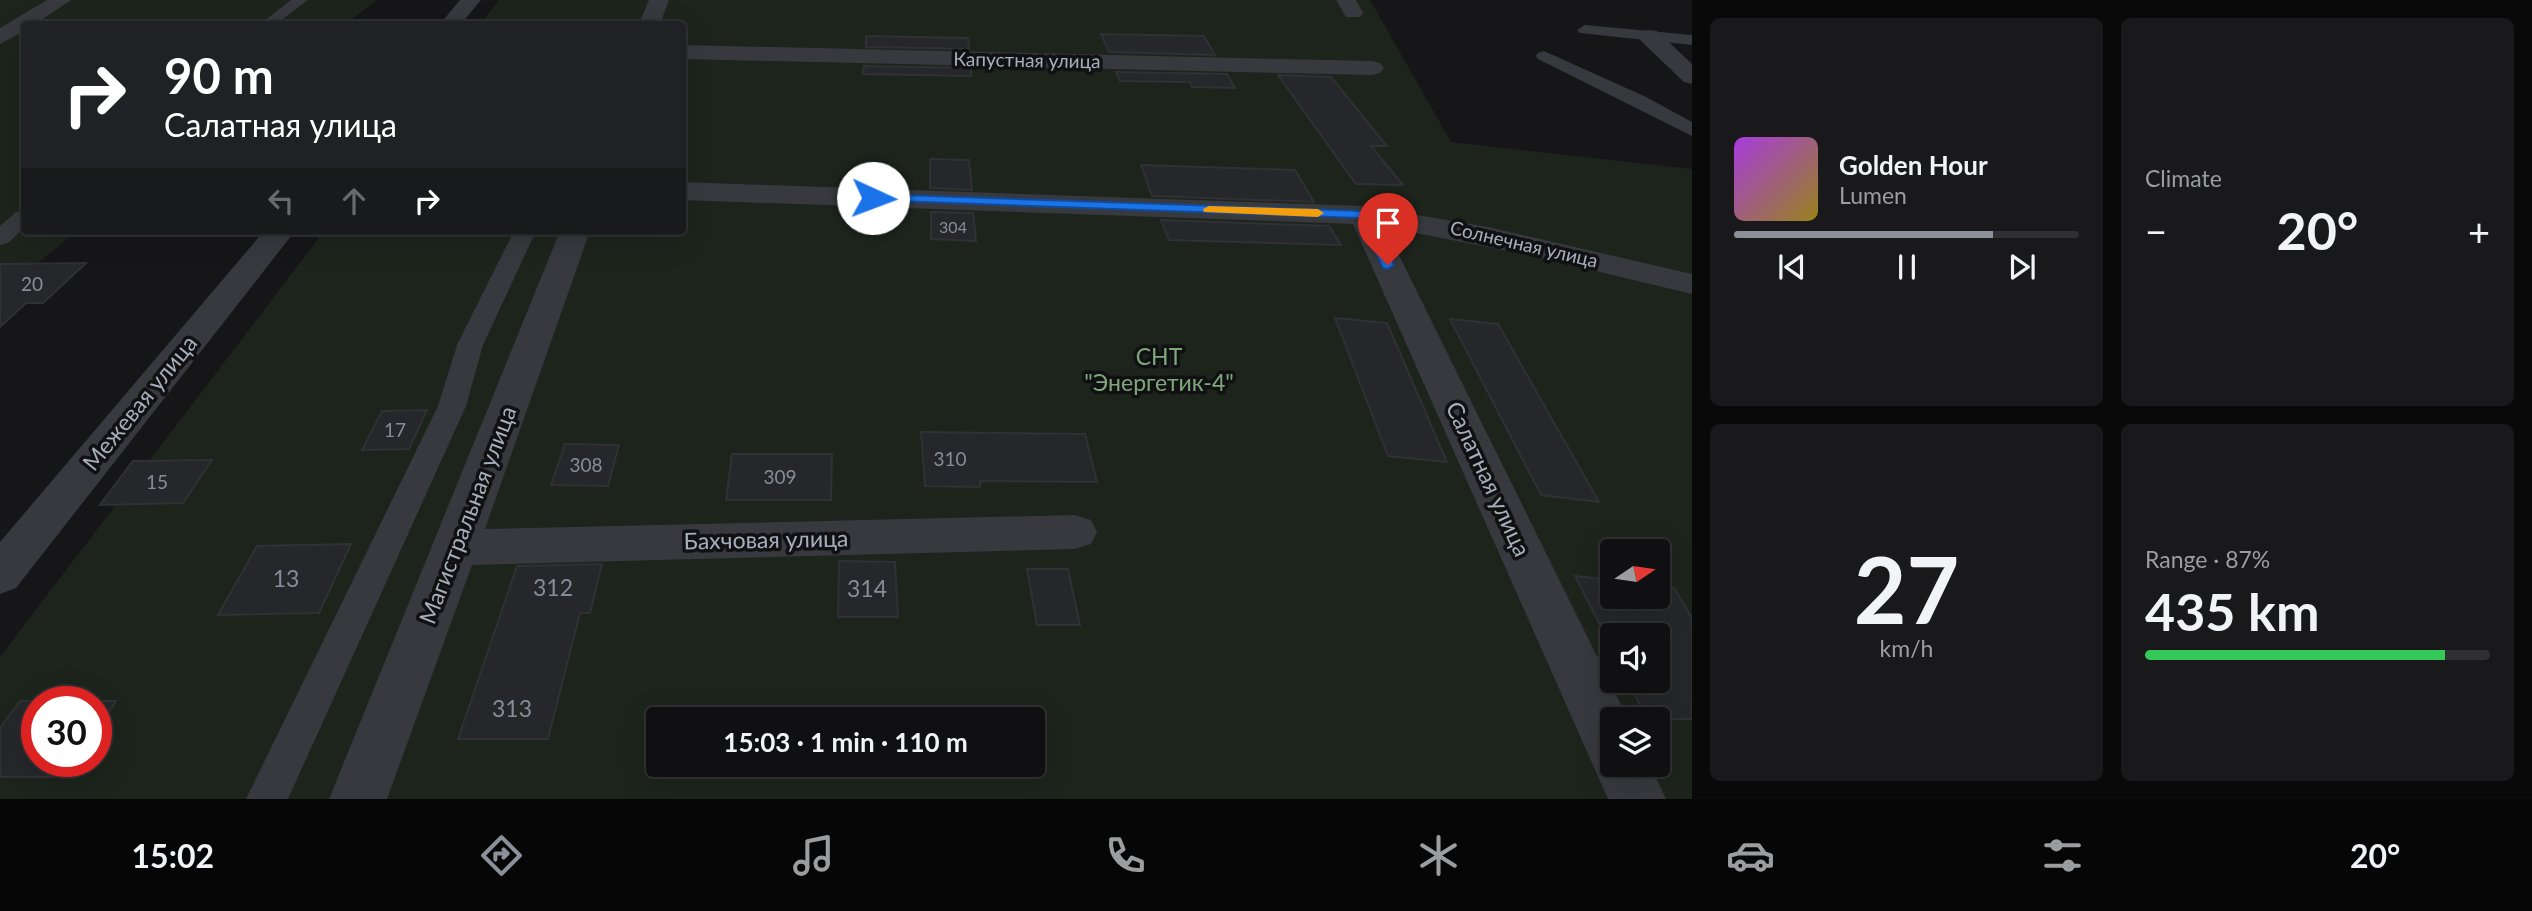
<!DOCTYPE html>
<html lang="en">
<head>
<meta charset="utf-8">
<style>
	body { margin:0; font-family:Lato,sans-serif; background:#19191b; color:#f1f3f6; height:100vh; display:flex; flex-direction:column; font-size:26px; white-space:nowrap }
	* { box-sizing:border-box; margin:0 }
	p { font-size:23px; color:#9c9d9f }
	.icon { flex:none; width:38px; height:38px; fill:none; stroke:currentColor; stroke-width:2; stroke-linecap:round; stroke-linejoin:round }
	.map { position:relative; flex:1; overflow:hidden }
	.side { display:flex; flex-direction:column; gap:18px; padding:18px; background:#09090a; width:840px }
	.side>* { flex:none }
	.top-card { position:absolute; left:21px; top:21px; width:665px; height:214px; border-radius:7px; box-shadow:0 7px 28px #0002,0 0 0 2px #303032; background:#202124; color:#fff; overflow:hidden }
	.needle { width:46px; rotate:77deg }
	.controls { position:absolute; left:1600px; top:539px; display:grid; gap:14px }
	.controls a { display:grid; place-items:center; width:70px; height:70px; border-radius:7px; background:#101012; box-shadow:0 7px 28px #0002,0 0 0 2px #303032; font-size:35px }
	.speed { position:absolute; left:21px; top:686px; display:flex; gap:14px; font-size:35px; font-weight:700; text-align:center }
	.speed>* { display:grid; place-content:center; width:91px; height:91px; border-radius:50%; background:#101012; box-shadow:0 7px 28px #0002,0 0 0 2px #303032; line-height:1 }
	.speed .limit { border:10px solid #d22; background:#fff; color:#111 }
	.pin { position:absolute; display:grid; place-items:center; width:60px; height:60px; color:#fff; margin:-72px -30px; border-radius:50% 50% 50% 0; rotate:-45deg; box-shadow:0 0 7px #0007 }
	.pin .icon { rotate:45deg }
	.me { position:absolute; width:77px; margin:-38px; rotate:92deg; stroke-linejoin:round; filter:drop-shadow(0 0 5px #0008) }
	.turn { display:flex; align-items:center; gap:24px; height:147px; padding:0 28px; font-size:32px }
	.turn .icon { width:91px; height:91px; stroke-width:2.5 }
	.turn b { display:block; font-size:49px; line-height:60px }
	.lanes { display:flex; align-items:center; height:66px; padding:0 28px; background:#0003; justify-content:center; gap:35px; direction:ltr }
	.lanes .off { opacity:.35 }
	.big { font-size:52px; font-weight:700; line-height:1.1 }
	.side .card { flex:1; display:flex; flex-direction:column; justify-content:center; gap:10px; min-width:0; padding:0 24px; border-radius:10px; background:#19191b }
	.side .dial { align-items:center; gap:0 }
	.dial b { font-size:91px; line-height:1 }
	.song { display:flex; align-items:center; gap:21px }
	.cover { width:84px; height:84px; border-radius:10px; background:linear-gradient(135deg,hsl(280 70% 55%),hsl(50 70% 35%)) }
	.played { height:7px; border-radius:4px; background:linear-gradient(90deg,#8c9099 75%,#303032 75%) }
	.keys { display:flex; justify-content:space-around; direction:ltr }
	.heat { display:flex; justify-content:space-between; align-items:center; font-size:38px; direction:ltr }
	.charge { height:10px; border-radius:5px; background:linear-gradient(90deg,#34c759 87%,#303032 0) }
	.side .tiles { flex:1; display:grid; gap:18px; grid-template-columns:repeat(2,1fr) }
	.trip { position:absolute; left:646px; top:707px; width:399px; height:70px; border-radius:7px; background:#101012; box-shadow:0 7px 28px #0002,0 0 0 2px #303032; font-weight:700; line-height:70px; text-align:center }
	.tab-bar { display:flex; height:112px; justify-content:space-around; align-items:center; background:#060607; color:#9c9d9f }
	.tab-bar .icon { width:49px; height:49px }
	.tab-bar .selected { color:#8c9099 }
	.tab-bar b { font-size:32px; color:#f1f3f6 }
	main { display:flex; flex:1; min-height:0 }
	.map>svg:first-child { display:block }
	.green { fill:#1c241c; fill-rule:evenodd }
	.building { fill:#26272a; stroke:#303135; stroke-width:2 }
	.lines { fill:none; stroke-linecap:round; stroke-linejoin:round }
	.service { fill:#37393e; fill-rule:evenodd }
	.minor { fill:#37393e; fill-rule:evenodd }
	.route { fill:#1a73e8; stroke:#114b97; stroke-width:2 }
	.slow { fill:#f59e0b }
	.labels { text-anchor:middle; stroke-width:7; stroke-linejoin:round; paint-order:stroke }
	.far-number-label { font-size:16px; fill:#878d96 }
	.far-street-label { font-size:19px; fill:#a7afba; stroke:#111113 }
	.number-label { font-size:19px; fill:#878d96 }
	.park-label { font-size:23px; fill:#80a77c; stroke:#111113 }
	.street-label { font-size:23px; fill:#a7afba; stroke:#111113 }
	.near-number-label { font-size:23px; fill:#878d96 }
</style>
</head>
<body>
<main>
<div class="map">
<svg width="1692" height="799" viewBox="0 0 1692 799">
	<rect width="100%" height="100%" fill="#161618"/>
	<path class="green" d="M0,0h377l-32,24h-321v207h54l-78,61z
		M499,0h871l81,142 241,27v630h-1692v-142l324,-426h358v-207h-202zM1612,551h45v46h-45zM1612,635h45v46h-45zM37,702h59v59h-59zM658,719h374v46h-374zM1612,719h45v46h-45z"/>
	<path class="building" d="M1101,34l103,2 11,19 -106,-3z
		M866,36l102,2 1,11 -103,-2z
		M864,66l107,2v8l-108,-2z
		M1116,72l111,2 8,14 -43,-1 -2,-5 -70,-1z
		M1278,75l53,2 56,69h-16l32,39 -47,-1z
		M930,159l39,1 3,30 -42,-2z
		M1141,165l154,5 19,32 -162,-6z
		M931,212l42,1 3,28 -45,-2z
		M1161,220l168,6 12,19 -172,-5z
		M86,263l-43,40h-17l-26,24v-63z
		M1335,318l52,5 60,139 -59,-6z
		M1450,319l48,5 101,178 -58,-7z
		M427,410l-18,39 -47,1 20,-39z
		M921,432l164,2 12,48 -117,-1v6l-55,-1z
		M565,444l54,1 -11,41 -57,-1z
		M732,454h100l-1,46h-105z
		M212,460l-29,43 -83,2 33,-44z
		M351,544l-32,69 -101,2 39,-69z
		M839,561l56,1 3,55h-60z
		M602,564l-12,49h-10l-32,126h-90l59,-173z
		M1027,569h41l12,56h-43z
		M1575,576l37,4v17h45v-11l17,2 18,30v101h-45l-19,-38h29v-46h-45v13z
		M20,701h96l-20,31v-30h-59v59h40l-10,16h-67v-49z"/>
	<g class="lines">
		<path class="service" d="M291,0h17l-32,24h-16z
			M1585,25l107,10v10l-112,-12 -3,-3z
			M1544,51l102,46 46,25v14l-154,-77 -2,-3 2,-3z
			M24,210v18l-16,15 -8,2v-19l16,-14z
			M514,231h22l-53,114 -17,61 -178,393h-42l192,-393 19,-61z"/>
		<path class="minor" d="M47,0h24l-36,24h-11v7l-24,13v-16z
			M460,0h21l-20,24h-21z
			M649,0h20l-9,24h-21z
			M1336,0h20l7,13 -3,4h-14z
			M1649,30l8,1 35,33v20l-8,-2 -43,-41 -3,-5 3,-5z
			M682,45l690,16 8,2 4,5 -4,5 -8,2 -690,-16z
			M682,182l682,24 124,21 204,47v20l-163,-39 -144,-28 243,492h-16v46h38l16,34h-58l-255,-575 -671,-24z
			M264,231h31l-279,357 -16,6v-52z
			M560,231h30l-105,298 590,-14 16,5 6,12 -6,12 -16,5 -603,16 -85,234h-58z"/>
	</g>
	<path class="route" d="M873,194l491,17 6,4 24,50 -6,4 -5,-1 -24,-50 -490,-18 -2,-2z"/>
	<path class="slow" d="M1209,206l109,3 6,4 -6,4 -114,-5 -1,-3z"/>
	<g class="labels">
		<g class="far-number-label">
			<text x="953" y="233">304</text>
		</g>
		<g class="far-street-label">
			<text transform="translate(1027 60) rotate(1)" y="7">Капустная улица</text>
			<text transform="translate(1524 244) rotate(13)" y="7">Солнечная улица</text>
		</g>
		<g class="number-label">
			<text x="32" y="291">20</text>
			<text x="395" y="437">17</text>
			<text x="950" y="466">310</text>
			<text x="586" y="472">308</text>
			<text x="780" y="484">309</text>
			<text x="157" y="489">15</text>
		</g>
		<g class="park-label">
			<text x="1159" y="365">СНТ<tspan x="1159" dy="26">"Энергетик-4"</tspan></text>
		</g>
		<g class="street-label">
			<text transform="translate(140 403) rotate(-51)" y="8">Межевая улица</text>
			<text transform="translate(1488 479) rotate(65)" y="8">Салатная улица</text>
			<text transform="translate(468 515) rotate(-69)" y="8">Магистральная улица</text>
			<text transform="translate(766 540) rotate(-1)" y="8">Бахчовая улица</text>
		</g>
		<g class="near-number-label">
			<text x="286" y="587">13</text>
			<text x="553" y="596">312</text>
			<text x="867" y="597">314</text>
			<text x="512" y="717">313</text>
		</g>
	</g>
</svg>
<div class="controls">
<a><svg class="needle" viewBox="-14 -14 28 28"><path d="M0-13l5 13h-10z" fill="#e53935"/><path d="M0 13l5-13h-10z" fill="#9c9d9f"/></svg></a>
<a><svg class="icon" aria-label="sound" viewBox="0 0 24 24"><path d="M4 9h4l5-4v14l-5-4H4zM17 9q2 3 0 6"/></svg></a>
<a><svg class="icon" aria-label="layers" viewBox="0 0 24 24"><path d="M12 4l9 5-9 5-9-5zM3 14l9 5 9-5"/></svg></a>
</div>
<div class="speed"><div class="limit">30</div></div>
<div class="pin" style="left:1388px;top:265px;background:#d93025"><svg class="icon" aria-label="arrive" viewBox="0 0 24 24"><path d="M6 21V4h12l-3 4 3 4H6"/></svg></div>
<svg class="me" style="left:873px;top:198px" viewBox="-20 -20 40 40"><circle r="19" fill="#fff"/><path d="M0-13L10 11 0 6-10 11z" fill="#1a73e8"/></svg>
<div class="trip">15:03 · 1 min · 110 m</div>
<div class="top-card">
<div class="turn"><svg class="icon" aria-label="right" viewBox="0 0 24 24"><path d="M7 20v-9h11M14 6l5 5-5 5"/></svg><div><b>90 m</b>Салатная улица</div></div>
<div class="lanes"><svg class="icon off" aria-label="left" viewBox="0 0 24 24"><path d="M17 20v-9H6M10 6l-5 5 5 5"/></svg><svg class="icon off" aria-label="ahead" viewBox="0 0 24 24"><path d="M12 20V5M6 11l6-6 6 6"/></svg><svg class="icon" aria-label="right" viewBox="0 0 24 24"><path d="M7 20v-9h11M14 6l5 5-5 5"/></svg></div>
</div>
</div>
<section class="side">
<div class="tiles">
<div class="card">
<div class="song"><i class="cover"></i><div><b>Golden Hour</b><p>Lumen</p></div></div>
<div class="played"></div>
<div class="keys"><svg class="icon" aria-label="previous" viewBox="0 0 24 24"><path d="M18 5L8 12l10 7zM5 5v14"/></svg><svg class="icon" aria-label="pause" viewBox="0 0 24 24"><path d="M8 5v14M16 5v14"/></svg><svg class="icon" aria-label="next" viewBox="0 0 24 24"><path d="M6 5l10 7-10 7zM19 5v14"/></svg></div>
</div>
<div class="card"><p>Climate</p>
<div class="heat"><a>−</a><b class="big">20°</b><a>+</a></div>
</div>
<div class="card dial"><b>27</b><p>km/h</p></div>
<div class="card"><p>Range · 87%</p><b class="big">435 km</b><div class="charge"></div></div>
</div>
</section>
</main>
<nav class="tab-bar">
<b>15:02</b>
<svg class="icon selected" aria-label="directions" viewBox="0 0 24 24"><path d="M12 3l9 9-9 9-9-9zM9 14v-3h6M13 9l2 2-2 2"/></svg>
<svg class="icon" aria-label="music" viewBox="0 0 24 24"><path d="M9 18V5l10-2v13"/><circle cx="6" cy="18" r="3"/><circle cx="16" cy="16" r="3"/></svg>
<svg class="icon" aria-label="phone" viewBox="0 0 24 24"><path d="M5 4h4l2 5-3 2q2 4 5 5l2-3 5 2v4C11 20 4 13 5 4z"/></svg>
<svg class="icon" aria-label="climate" viewBox="0 0 24 24"><path d="M12 3v18M4 7l16 10M4 17L20 7"/></svg>
<svg class="icon" aria-label="car" viewBox="0 0 24 24"><path d="M5 17H2v-5l4-1 3-4h7l3 4 3 1v5h-3M9 17h6M6 11h13"/><circle cx="7" cy="17" r="2"/><circle cx="17" cy="17" r="2"/></svg>
<svg class="icon" aria-label="filters" viewBox="0 0 24 24"><path d="M4 7h16M4 17h16"/><circle cx="9" cy="7" r="2"/><circle cx="15" cy="17" r="2"/></svg>
<b>20°</b>
</nav>
</body>
</html>
